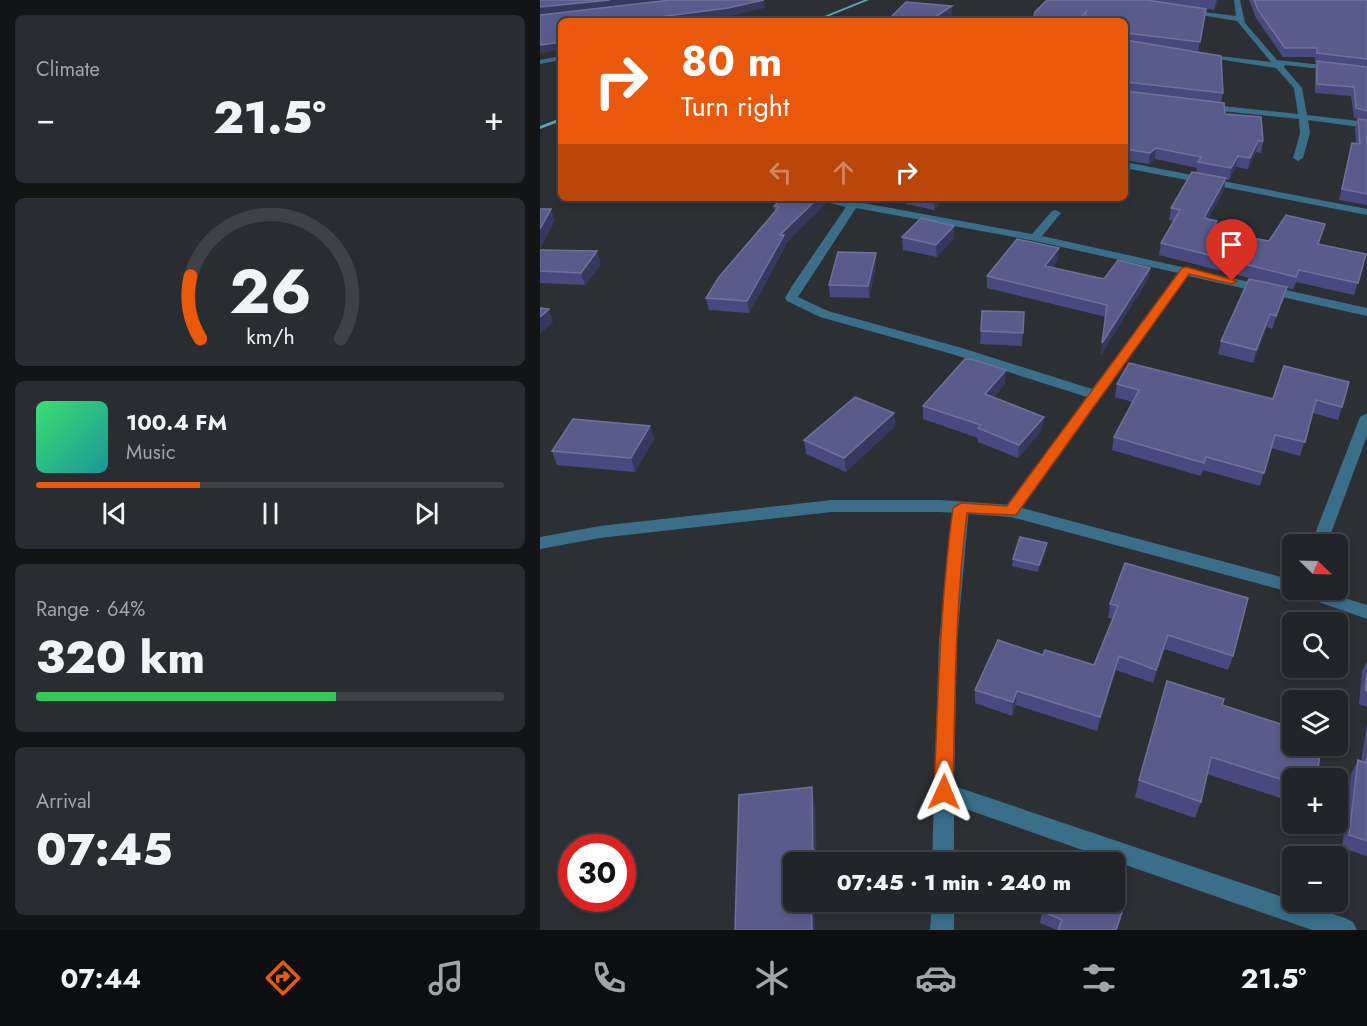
<!DOCTYPE html>
<html lang="en">
<head>
<meta charset="utf-8">
<style>
	body { margin:0; font-family:Jost,sans-serif; background:#292c30; color:#f1f3f6; height:100vh; display:flex; flex-direction:column; font-size:22px; white-space:nowrap }
	* { box-sizing:border-box; margin:0 }
	p { font-size:20px; color:#a2a4a8 }
	.icon { flex:none; width:33px; height:33px; fill:none; stroke:currentColor; stroke-width:2; stroke-linecap:round; stroke-linejoin:round }
	.map { position:relative; flex:1; overflow:hidden }
	.sheet { display:flex; flex-direction:column; gap:15px; padding:15px; background:#121416; width:540px }
	.sheet>* { flex:none }
	.guide { position:absolute; left:18px; top:18px; width:570px; height:183px; border-radius:9px; box-shadow:0 3px 9px #0003,0 0 0 2px #3e4145; background:#ea580c; color:#fff; overflow:hidden }
	.needle { width:39px; rotate:113deg }
	.tools { position:absolute; left:742px; top:534px; display:grid; gap:12px }
	.tools a { display:grid; place-items:center; width:66px; height:66px; border-radius:9px; background:#212428; box-shadow:0 3px 9px #0003,0 0 0 2px #3e4145; font-size:30px }
	.speed { position:absolute; left:18px; top:834px; display:flex; gap:12px; font-size:30px; font-weight:700; text-align:center }
	.speed>* { display:grid; place-content:center; width:78px; height:78px; border-radius:50%; background:#212428; box-shadow:0 3px 9px #0003,0 0 0 2px #3e4145; line-height:1 }
	.speed .limit { border:9px solid #d22; background:#fff; color:#111 }
	.pin { position:absolute; display:grid; place-items:center; width:51px; height:51px; color:#fff; margin:-62px -26px; border-radius:50% 50% 50% 0; rotate:-45deg; box-shadow:0 0 6px #0007 }
	.pin .icon { rotate:45deg }
	.me { position:absolute; width:66px; margin:-33px; rotate:1deg; stroke-linejoin:round; filter:drop-shadow(0 0 4px #0008) }
	.turn { display:flex; align-items:center; gap:21px; height:126px; padding:0 24px; font-size:27px }
	.turn .icon { width:78px; height:78px; stroke-width:2.5 }
	.turn b { display:block; font-size:42px; line-height:51px }
	.lanes { display:flex; align-items:center; height:57px; padding:0 24px; background:#0003; justify-content:center; gap:30px; direction:ltr }
	.lanes .off { opacity:.35 }
	.big { font-size:45px; font-weight:800; line-height:1.1 }
	.sheet .widget { flex:1; display:flex; flex-direction:column; justify-content:center; gap:9px; min-width:0; padding:0 21px; border-radius:9px; background:#292c30 }
	.sheet .dial { align-items:center; gap:0 }
	.dial svg { height:156px; overflow:visible; fill:none; stroke:#3e4145; stroke-width:7; stroke-linecap:round; text-anchor:middle }
	.dial text { fill:#f1f3f6; stroke:none }
	.song { display:flex; align-items:center; gap:18px }
	.cover { width:72px; height:72px; border-radius:9px; background:linear-gradient(135deg,hsl(140 70% 55%),hsl(180 70% 35%)) }
	.played { height:6px; border-radius:3px; background:linear-gradient(90deg,#ea580c 35%,#3e4145 35%) }
	.keys { display:flex; justify-content:space-around; direction:ltr }
	.heat { display:flex; justify-content:space-between; align-items:center; font-size:33px; direction:ltr }
	.charge { height:9px; border-radius:4px; background:linear-gradient(90deg,#34c759 64%,#3e4145 0) }
	.trip { position:absolute; left:243px; top:852px; width:342px; height:60px; border-radius:9px; background:#212428; box-shadow:0 3px 9px #0003,0 0 0 2px #3e4145; font-weight:800; line-height:60px; text-align:center }
	.dock { display:flex; height:96px; justify-content:space-around; align-items:center; background:#0d0e10; color:#a2a4a8 }
	.dock .icon { width:42px; height:42px }
	.dock .current { color:#ea580c }
	.dock b { font-size:27px; color:#f1f3f6 }
	main { display:flex; flex:1; min-height:0 }
	.map>svg:first-child { display:block }
	.lines { fill:none; stroke-linecap:round; stroke-linejoin:round }
	.stream { fill:#58a7b3; fill-rule:evenodd }
	.minor { fill:#3a6e89; fill-rule:evenodd }
	.tertiary { fill:#3a6e89; fill-rule:evenodd }
	.wall { fill:#484a7f }
	.shaded-wall { fill:#36385d }
	.building { fill:#595b8b; stroke:#6f719a; stroke-width:1.5 }
	.route { fill:#ea580c; stroke:#983908; stroke-width:1.5 }
</style>
</head>
<body>
<main>
<section class="sheet">
<div class="widget"><p>Climate</p>
<div class="heat"><a>−</a><b class="big">21.5°</b><a>+</a></div>
</div>
<div class="widget dial"><svg viewBox="0 0 100 80">
<path d="M14 69A42 42 0 1 1 86 69"/>
<path d="M14 69A42 42 0 0 1 9 37" stroke="#ea580c"/>
<text x="50" y="56" font-size="32" font-weight="700">26</text>
<text x="50" y="72" font-size="11">km/h</text>
</svg></div>
<div class="widget">
<div class="song"><i class="cover"></i><div><b>100.4 FM</b><p>Music</p></div></div>
<div class="played"></div>
<div class="keys"><svg class="icon" aria-label="previous" viewBox="0 0 24 24"><path d="M18 5L8 12l10 7zM5 5v14"/></svg><svg class="icon" aria-label="pause" viewBox="0 0 24 24"><path d="M8 5v14M16 5v14"/></svg><svg class="icon" aria-label="next" viewBox="0 0 24 24"><path d="M6 5l10 7-10 7zM19 5v14"/></svg></div>
</div>
<div class="widget"><p>Range · 64%</p><b class="big">320 km</b><div class="charge"></div></div>
<div class="widget"><p>Arrival</p><b class="big">07:45</b></div>
</section>
<div class="map">
<svg width="827" height="930" viewBox="0 0 827 930">
	<rect width="100%" height="100%" fill="#2c3035"/>
	<g class="lines">
		<path class="stream" d="M324,0h5l-52,21h-5z
			M21,118v3l-21,8v-3z"/>
		<path class="minor" d="M694,0h6l5,23 32,37 90,10v4l-82,-9 -1,2 18,21 5,27 60,7v6l-59,-8 2,13 -7,25 -5,3 -5,-3 7,-25 -1,-14 -97,-10 -1,-2 4,-3 93,10 -4,-26 -18,-20 -78,-12 4,-2 69,8 -34,-41 -54,-9 4,-2 49,6z
			M21,56v4l-21,4v-4z
			M585,162l242,47v6l-242,-47z
			M271,198l36,2 -1,-2h10l2,4 174,32 20,-23 4,-1 5,3 -19,23 325,72v8l-179,-40 -171,239h-12l-2,-4 2,-4 82,-110 -135,-43 -132,-37 -33,-16 -2,-3 7,-12 54,-79zM316,208l179,33 143,32 -86,116 -130,-41 -134,-37 -30,-14z
			M827,413v23l-40,108h-16l49,-127z
			M421,502l8,6 -12,133 -3,145 391,132 8,4 4,8h-45l-358,-125v57h-22l7,-221 14,-133z
			M392,902h22v28h-24z"/>
		<path class="tertiary" d="M292,500h108l71,5 282,75v10h26l48,15v14l-74,-26 -282,-76 -71,-5h-108l-232,26 -60,11v-12l60,-11z"/>
	</g>
	<path class="wall" d="M507,0h171l-4,10 -21,-3 13,2 -8,42 -16,-2 41,44 -2,9 4,12 38,27 -2,12 -5,-1 -8,17 -12,-2 -7,13 -3,-1 -2,10 -16,30 9,2 -3,10 55,10 50,3 47,10 -12,41 -58,-13 -3,7 -6,-1 -4,12 -11,29 -5,-2 -14,36 -35,-9 3,-13 44,-59 -106,-27 2,-12 13,-22 -5,-1 2,-12 25,-36 1,-4 -42,-9 -6,5 -24,-4v-139z
		M709,0h118v205l-28,-5 13,-57h4l-1,-14 3,-10 -4,-1 -3,-22 -36,-3v-22l2,-9h-2v-5h-32l-27,-39z
		M243,198h42v6l-40,40v3l-36,66 -40,-3 -3,-12 69,-85 -1,-7z
		M366,198h39l-11,12 -28,-6z
		M362,237l52,1 -17,19 -34,-7z
		M0,250l61,14 -16,21 -45,-2z
		M518,260l-6,8 52,11 46,-11 -2,11 -47,76 5,-38 -119,-29v-12z
		M336,265l-7,33 -39,-1 -1,-12z
		M484,312l-2,34 -42,-2 1,-13z
		M744,366l58,41 -4,13 -25,-7 -13,43 -29,-8 -11,38 -57,-16 -2,6 -89,-26 2,-13 19,-35 -18,-5 2,-13 156,15z
		M465,384l-11,13 48,33 -24,28 -40,-16v-4l-55,-19v-13z
		M354,413l1,13 -49,46 -40,-18 -2,-14z
		M110,426l4,13 -19,33 -78,-7 -5,-14z
		M506,550l-8,22 -26,-6 1,-7z
		M585,563l108,93 -5,14 -63,-21 -12,34 -37,-13 -19,61 -81,-26 -4,11 -37,-13v-13l68,-35 51,10 19,-46 -5,-1 2,-14z
		M827,661v46l-8,-3 3,-33z
		M682,705l71,73v24l-86,-28 -6,28 -6,16 -60,-21 4,-17z
		M827,723v133l-25,-8 9,-74 7,-14 3,2z
		M586,900l-9,30h-60l-17,-7 2,-12z"/>
	<path class="shaded-wall" d="M70,0h65v1l-135,14v-8z
		M224,0l1,8 -35,8 -41,5h-29l-1,-4z
		M676,0h2l-4,10z
		M412,6v9l-8,6h-15z
		M546,12v9h-8z
		M21,42v8l-21,3v-8z
		M718,141l-2,11 -8,17 2,-11z
		M616,148l-1,11 -6,5 1,-11z
		M698,156l-2,11 -7,13 2,-12z
		M686,178l-2,11 -22,41 2,-12z
		M278,198h7v6l-40,40v3l-36,66 -2,-12 33,-66z
		M394,198h11l-11,12z
		M11,209l4,12 -15,28v-20z
		M414,226v12l-17,19 -1,-12z
		M519,248l-1,12 -13,18v-12z
		M57,251l4,13 -16,21 -4,-12z
		M336,253v12l-7,33 -1,-12z
		M610,268l-2,11 -47,76 1,-12z
		M747,287l-4,13 -11,29 4,-13z
		M9,309l4,13 -13,12v-17z
		M730,314l-3,13 -14,36 3,-13z
		M466,370l-1,14 -20,24v-14z
		M354,413l1,13 -49,46 -2,-14z
		M504,417l-2,13 -24,28 1,-13z
		M110,426l4,13 -19,33 -4,-14z
		M507,543l-1,7 -8,22 1,-7z
		M628,635l-3,14 -12,34 3,-13z
		M579,656l-3,14 -19,61 3,-14z
		M477,691l-1,14 -4,11 1,-14z
		M272,787l3,19 2,56h-4z
		M271,902h3l1,28h-3z"/>
	<path class="building" d="M0,0h70l-70,7z
		M131,0h93l-36,8 -69,9 2,4h-100v21l-21,3v-30z
		M507,0h99l60,9 -6,33 -74,-9 -1,3v-15h-41l2,-9 -8,9h-45l2,-9z
		M714,0h113v59l-50,-6v-5h-32l-27,-38z
		M366,2l46,4 -23,15h-42z
		M585,40l96,16 2,37 -97,-11 -1,5z
		M777,61l50,6v44l-11,-3 -2,-21 -37,-3z
		M585,91l99,12 1,11 36,3 2,24h-5l-8,17 -12,-2 -7,12 -33,-6 3,-5 -45,-9 -6,5 -25,-4z
		M818,119l9,1v74l-25,-5 10,-46 8,1z
		M652,172l34,6 -22,40 13,3 -6,10 58,10 17,-26 39,9 -7,20 48,10 -8,29 -59,-13 -3,7 -135,-34 19,-33 -9,-2z
		M243,198h35l-38,37h4l-37,66 -41,-3 13,-21 60,-70 -5,-1z
		M0,209h11l-11,20z
		M381,218l33,8 -18,19 -34,-8z
		M477,239l42,9 -14,18 59,13 14,-19 32,8 -48,75 5,-38 -120,-29z
		M0,250l57,1 -16,22 -41,-2z
		M298,252l38,1 -8,33 -39,-1z
		M709,279l38,8 -11,29 -6,-2 -14,36 -35,-9z
		M0,308l9,1 -9,8z
		M442,311l42,1 -1,21 -42,-2z
		M425,359h6l35,11 -21,24 59,23 -25,28 -41,-17 3,-3 -58,-19z
		M589,363l144,36 11,-33 65,16 -7,25 -26,-7 -11,42 -30,-7 -11,38 -58,-16 -2,6 -90,-26 25,-47 -22,-6z
		M315,397l39,16 -50,45 -40,-18z
		M33,419l77,7 -19,32 -79,-7z
		M480,537l27,6 -8,22 -26,-6z
		M585,563l123,35 -15,58 -65,-21 -12,35 -37,-14 -19,61 -83,-26 -4,11 -38,-12 23,-50 45,15 2,-5 49,15 24,-59 -8,-2z
		M827,673v18l-2,-1z
		M627,681l57,18 -2,6 71,23v18h28l-4,32h-24v5l-82,-26 -10,45 -62,-22z
		M827,758v83l-18,-6 9,-75 8,3z
		M272,787l1,75h-19v40h17l1,28h-77l4,-135z
		M574,895l12,5 -10,30h-58l4,-10 -20,-9 4,-9h68z"/>
	<path class="route" d="M646,267l51,14 -5,3 -43,-10 -173,241 -49,-2c-12,93 -12,186 -14,279l-3,6 -6,3 -7,-3 -3,-6c4,-95 6,-190 19,-284l8,-5 46,3 175,-238z"/>
</svg>
<div class="tools">
<a><svg class="needle" viewBox="-14 -14 28 28"><path d="M0-13l5 13h-10z" fill="#e53935"/><path d="M0 13l5-13h-10z" fill="#a2a4a8"/></svg></a>
<a><svg class="icon" aria-label="search" viewBox="0 0 24 24"><circle cx="10" cy="10" r="6"/><path d="M15 15l6 6"/></svg></a>
<a><svg class="icon" aria-label="layers" viewBox="0 0 24 24"><path d="M12 4l9 5-9 5-9-5zM3 14l9 5 9-5"/></svg></a>
<a>+</a>
<a>−</a>
</div>
<div class="speed"><div class="limit">30</div></div>
<div class="pin" style="left:692px;top:281px;background:#d93025"><svg class="icon" aria-label="arrive" viewBox="0 0 24 24"><path d="M6 21V4h12l-3 4 3 4H6"/></svg></div>
<svg class="me" style="left:404px;top:792px" viewBox="-20 -20 40 40"><path d="M0-17L14 15 0 8-14 15z" fill="#ea580c" stroke="#fff" stroke-width="4"/></svg>
<div class="trip">07:45 · 1 min · 240 m</div>
<div class="guide">
<div class="turn"><svg class="icon" aria-label="right" viewBox="0 0 24 24"><path d="M7 20v-9h11M14 6l5 5-5 5"/></svg><div><b>80 m</b>Turn right</div></div>
<div class="lanes"><svg class="icon off" aria-label="left" viewBox="0 0 24 24"><path d="M17 20v-9H6M10 6l-5 5 5 5"/></svg><svg class="icon off" aria-label="ahead" viewBox="0 0 24 24"><path d="M12 20V5M6 11l6-6 6 6"/></svg><svg class="icon" aria-label="right" viewBox="0 0 24 24"><path d="M7 20v-9h11M14 6l5 5-5 5"/></svg></div>
</div>
</div>
</main>
<nav class="dock">
<b>07:44</b>
<svg class="icon current" aria-label="directions" viewBox="0 0 24 24"><path d="M12 3l9 9-9 9-9-9zM9 14v-3h6M13 9l2 2-2 2"/></svg>
<svg class="icon" aria-label="music" viewBox="0 0 24 24"><path d="M9 18V5l10-2v13"/><circle cx="6" cy="18" r="3"/><circle cx="16" cy="16" r="3"/></svg>
<svg class="icon" aria-label="phone" viewBox="0 0 24 24"><path d="M5 4h4l2 5-3 2q2 4 5 5l2-3 5 2v4C11 20 4 13 5 4z"/></svg>
<svg class="icon" aria-label="climate" viewBox="0 0 24 24"><path d="M12 3v18M4 7l16 10M4 17L20 7"/></svg>
<svg class="icon" aria-label="car" viewBox="0 0 24 24"><path d="M5 17H2v-5l4-1 3-4h7l3 4 3 1v5h-3M9 17h6M6 11h13"/><circle cx="7" cy="17" r="2"/><circle cx="17" cy="17" r="2"/></svg>
<svg class="icon" aria-label="filters" viewBox="0 0 24 24"><path d="M4 7h16M4 17h16"/><circle cx="9" cy="7" r="2"/><circle cx="15" cy="17" r="2"/></svg>
<b>21.5°</b>
</nav>
</body>
</html>
